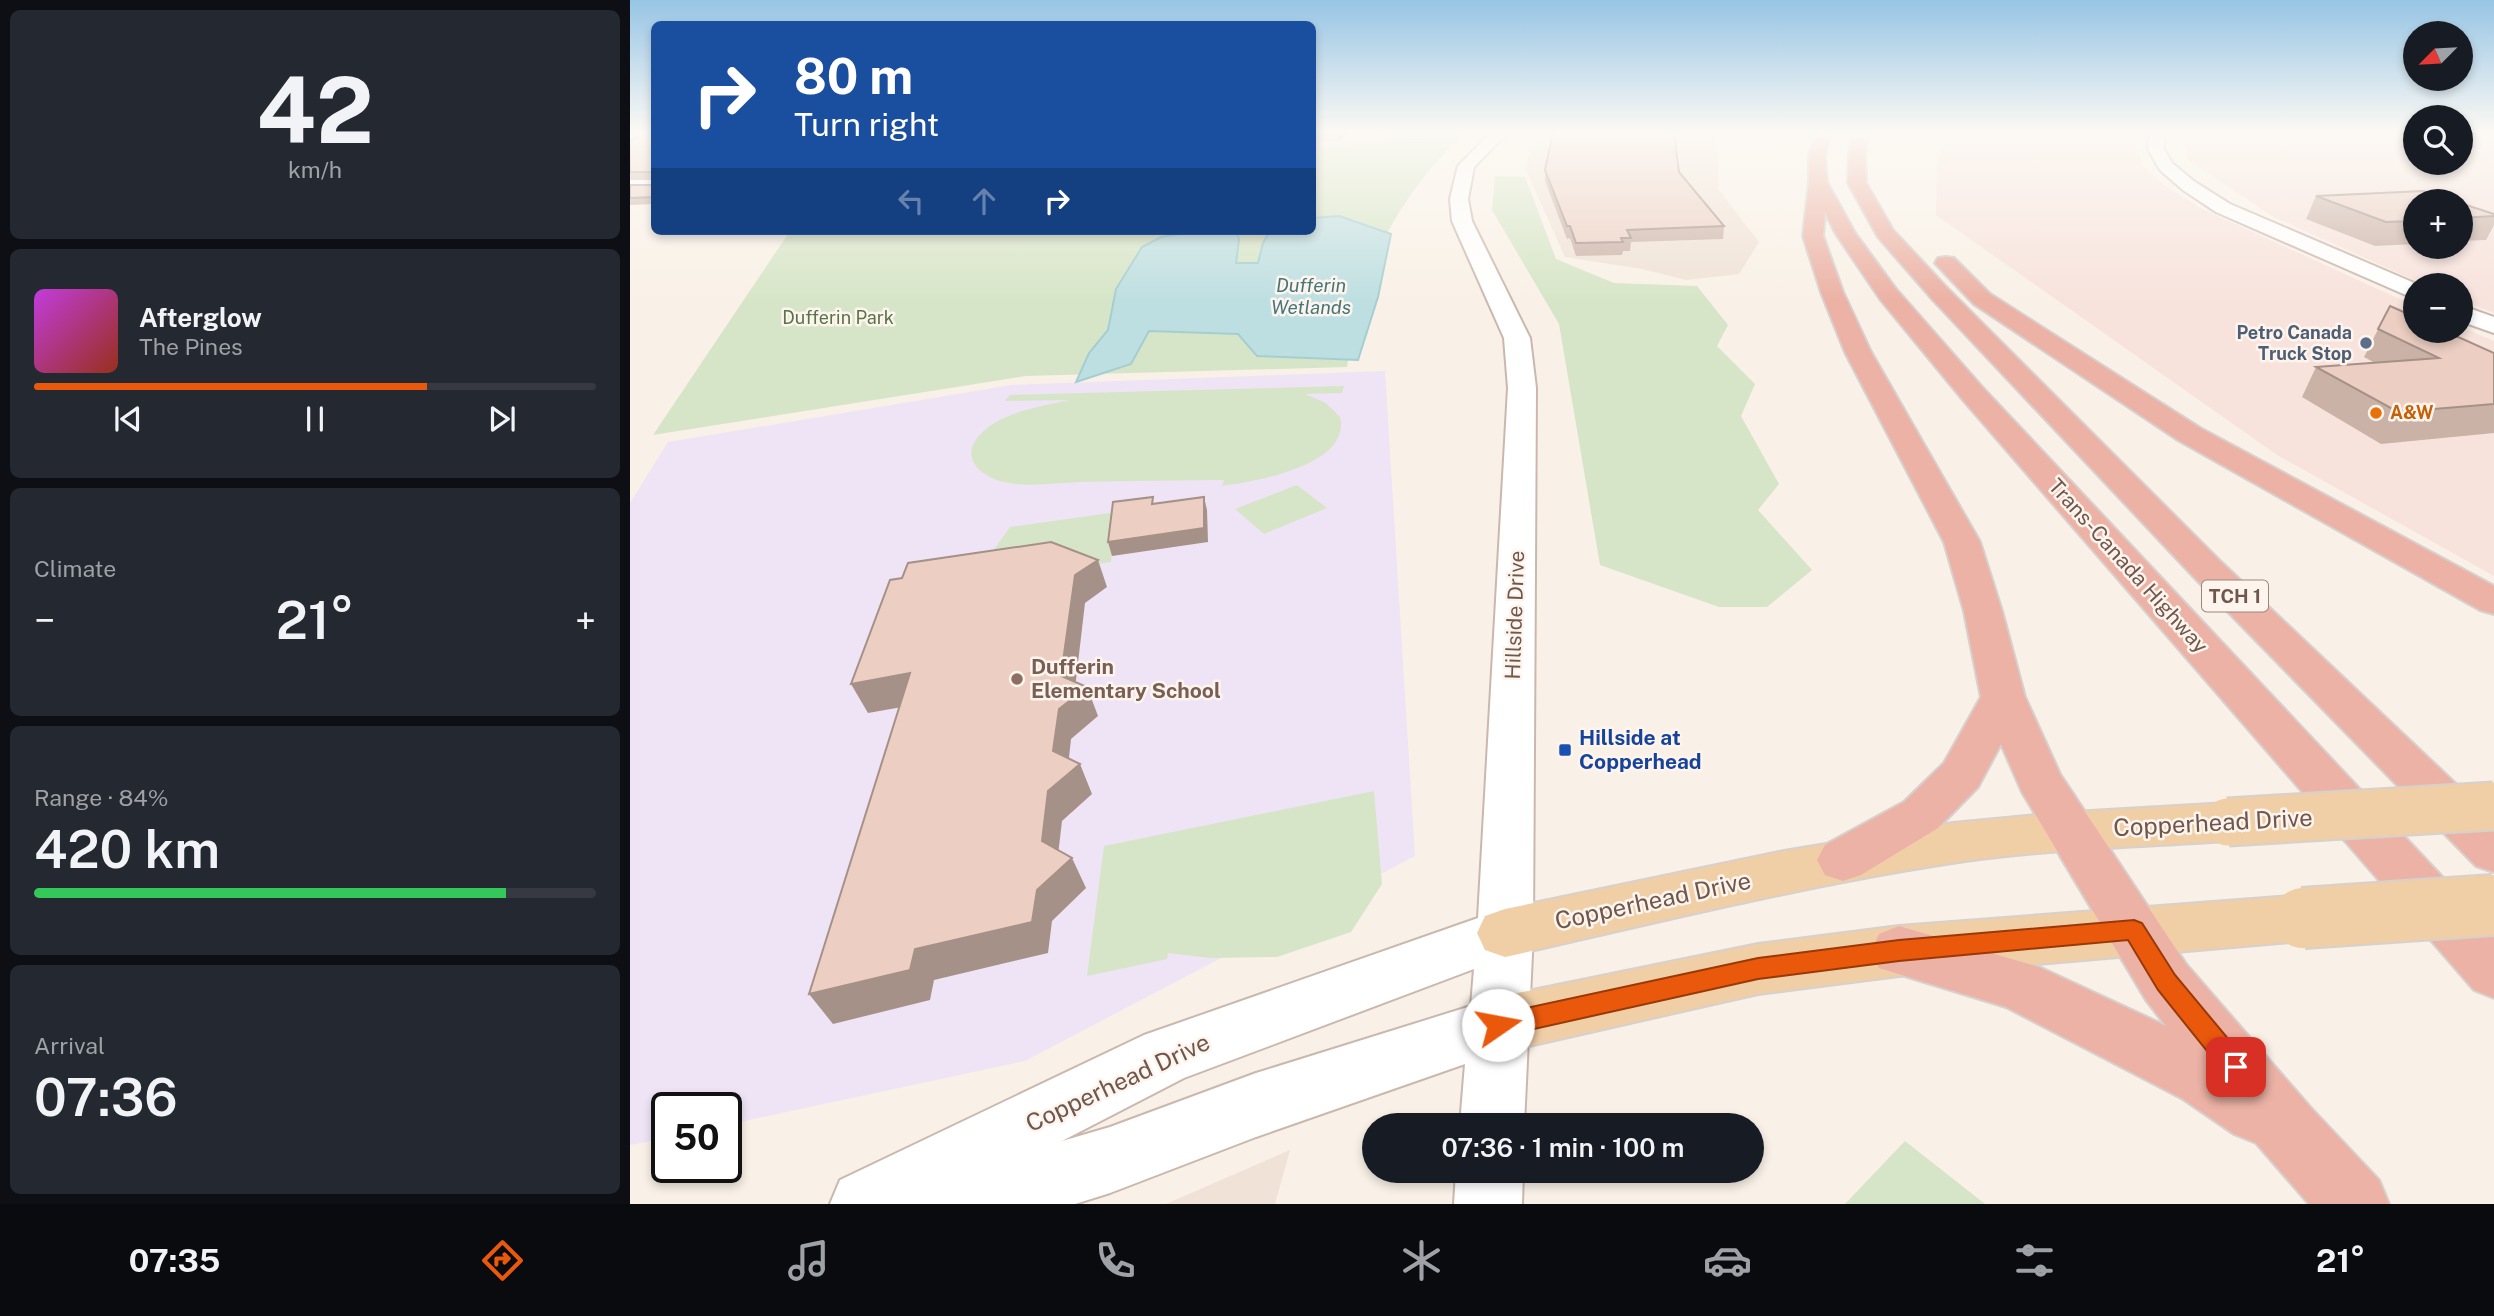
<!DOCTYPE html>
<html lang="en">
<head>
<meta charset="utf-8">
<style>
	body { margin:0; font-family:"Public Sans",sans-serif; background:#242831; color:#f1f3f6; height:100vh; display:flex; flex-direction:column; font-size:26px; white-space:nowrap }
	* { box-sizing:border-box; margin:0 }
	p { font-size:23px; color:#9ea1a6 }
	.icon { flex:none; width:38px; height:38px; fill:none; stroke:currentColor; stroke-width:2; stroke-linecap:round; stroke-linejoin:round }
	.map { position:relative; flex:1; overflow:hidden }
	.panel { display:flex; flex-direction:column; gap:10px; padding:10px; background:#0d0f14; width:630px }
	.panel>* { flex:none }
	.banner { position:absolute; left:21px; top:21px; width:665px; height:214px; border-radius:10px; box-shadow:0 4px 10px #0003; background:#1a4fa0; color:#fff; overflow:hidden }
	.needle { width:46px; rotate:246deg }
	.controls { position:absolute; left:1773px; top:21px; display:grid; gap:14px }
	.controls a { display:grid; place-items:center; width:70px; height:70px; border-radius:50%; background:#171b24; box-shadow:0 4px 10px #0003; font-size:35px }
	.speed { position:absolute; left:21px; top:1092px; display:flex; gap:14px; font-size:35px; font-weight:700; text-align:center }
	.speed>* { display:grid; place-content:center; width:91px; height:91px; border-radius:50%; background:#171b24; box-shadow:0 4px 10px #0003; line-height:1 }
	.speed .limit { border:4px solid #111; border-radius:10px; background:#fff; color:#111 }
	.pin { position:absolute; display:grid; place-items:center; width:60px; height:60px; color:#fff; margin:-30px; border-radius:14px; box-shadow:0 4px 10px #0006 }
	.me { position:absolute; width:77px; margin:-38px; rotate:78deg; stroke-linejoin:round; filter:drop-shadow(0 0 5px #0008) }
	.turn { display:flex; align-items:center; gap:24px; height:147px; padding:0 28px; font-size:32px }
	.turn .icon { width:91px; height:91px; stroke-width:2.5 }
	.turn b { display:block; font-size:49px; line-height:60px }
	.lanes { display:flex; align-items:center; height:66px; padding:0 28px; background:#0003; justify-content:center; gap:35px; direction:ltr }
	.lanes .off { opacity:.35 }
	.big { font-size:52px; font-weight:600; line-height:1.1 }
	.panel .widget { flex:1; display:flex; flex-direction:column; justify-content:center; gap:10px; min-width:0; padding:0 24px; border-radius:10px; background:#242831 }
	.panel .dial { align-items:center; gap:0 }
	.dial b { font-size:91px; line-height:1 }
	.song { display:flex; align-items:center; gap:21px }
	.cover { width:84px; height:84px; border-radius:10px; background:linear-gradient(135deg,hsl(290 70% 55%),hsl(10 70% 35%)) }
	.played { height:7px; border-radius:4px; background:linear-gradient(90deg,#ea580c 70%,#363941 70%) }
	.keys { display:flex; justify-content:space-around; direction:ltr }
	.heat { display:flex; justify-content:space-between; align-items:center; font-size:38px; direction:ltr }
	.charge { height:10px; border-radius:5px; background:linear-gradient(90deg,#34c759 84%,#363941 0) }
	.trip { position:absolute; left:732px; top:1113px; width:402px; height:70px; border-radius:35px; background:#171b24; box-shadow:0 4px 10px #0003; font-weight:600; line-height:70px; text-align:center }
	.menu { display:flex; height:112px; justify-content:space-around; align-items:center; background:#090b0e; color:#9ea1a6 }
	.menu .icon { width:49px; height:49px }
	.menu .on { color:#ea580c }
	.menu b { font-size:32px; color:#f1f3f6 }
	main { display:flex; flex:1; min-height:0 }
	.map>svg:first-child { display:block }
	.residential { fill:#f0e2d6 }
	.commercial { fill:#f8e2dc; fill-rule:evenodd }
	.education { fill:#eee4f6 }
	.green { fill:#d6e5c7 }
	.water { fill:#bedfe1; stroke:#a5ced1; stroke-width:2 }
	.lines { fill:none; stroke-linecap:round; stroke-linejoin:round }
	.minor-casing { stroke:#cab8ae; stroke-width:4 }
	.major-casing { stroke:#d7d0cd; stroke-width:4 }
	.highway-casing { stroke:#d7d0cd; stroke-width:4 }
	.minor { fill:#fff; fill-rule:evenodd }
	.major { fill:#f0cfa7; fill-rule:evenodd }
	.highway { fill:#ecb2a5; fill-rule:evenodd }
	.major-bridge-far1-casing { stroke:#d7d0cd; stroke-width:51; stroke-linecap:butt }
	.major-bridge-casing { stroke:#d7d0cd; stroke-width:64; stroke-linecap:butt }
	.major-bridge-far1 { stroke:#f0cfa7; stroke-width:47 }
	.major-bridge { stroke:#f0cfa7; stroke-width:60 }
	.wall { fill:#cbb2a7 }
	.shaded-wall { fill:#a59188 }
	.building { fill:#eccfc2; stroke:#a59188; stroke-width:2 }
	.route { fill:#ea580c; stroke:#983908; stroke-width:2 }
	.service-dot { fill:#5c6f8a; stroke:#fdf5ed; stroke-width:2.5 }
	.food-dot { fill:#e8710a; stroke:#fdf5ed; stroke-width:2.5 }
	.education-dot { fill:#8d6e63; stroke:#fdf5ed; stroke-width:2.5 }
	.transit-dot { fill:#1a4fb4; stroke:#fdf5ed; stroke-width:2.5 }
	.labels { text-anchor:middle; stroke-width:5; stroke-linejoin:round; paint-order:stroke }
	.far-park-label { font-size:18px; fill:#597448; stroke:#fdf5ed }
	.far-service-label { font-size:18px; font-weight:bold; fill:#4e5e75; stroke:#fdf5ed; text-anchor:end }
	.far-food-label { font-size:18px; font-weight:bold; fill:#c56008; stroke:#fdf5ed; text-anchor:start }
	.far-water-label { font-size:19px; font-style:italic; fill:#47767a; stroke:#fdf5ed }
	.shield { fill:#fdf5ed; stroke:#9a867e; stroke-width:2 }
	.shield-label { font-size:19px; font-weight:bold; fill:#70574e }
	.street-label { font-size:21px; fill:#70574e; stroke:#fdf5ed }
	.education-label { font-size:21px; font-weight:bold; fill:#785e54; stroke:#fdf5ed; text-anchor:start }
	.transit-label { font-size:21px; font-weight:bold; fill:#164399; stroke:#fdf5ed; text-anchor:start }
	.near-street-label { font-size:24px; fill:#70574e; stroke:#fdf5ed }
</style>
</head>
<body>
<main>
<section class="panel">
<div class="widget dial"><b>42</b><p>km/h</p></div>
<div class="widget">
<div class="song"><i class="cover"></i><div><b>Afterglow</b><p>The Pines</p></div></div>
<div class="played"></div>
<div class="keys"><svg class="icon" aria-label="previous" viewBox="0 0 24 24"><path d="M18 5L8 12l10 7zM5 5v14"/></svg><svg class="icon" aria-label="pause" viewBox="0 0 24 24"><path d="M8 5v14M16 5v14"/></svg><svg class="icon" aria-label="next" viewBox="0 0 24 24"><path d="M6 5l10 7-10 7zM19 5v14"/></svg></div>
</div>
<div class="widget"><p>Climate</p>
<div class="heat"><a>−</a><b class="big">21°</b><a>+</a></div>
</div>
<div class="widget"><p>Range · 84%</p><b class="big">420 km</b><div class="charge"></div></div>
<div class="widget"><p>Arrival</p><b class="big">07:36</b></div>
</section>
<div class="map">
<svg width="1864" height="1204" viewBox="0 0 1864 1204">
	<rect width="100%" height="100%" fill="#f9f1e7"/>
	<path class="residential" d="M683,132h170l-170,17z
		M906,132h175l8,17 -1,40 41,53 -20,32 -53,6 -44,-11 -77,-12 -40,-89z
		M660,1150l-15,54h-109z"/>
	<path class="commercial" d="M1314,132h192l1,15 5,18 22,20 38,24 213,97v25h45l1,-4 33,14v235l-217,-121 -341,-240 1,-46z
		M1557,132h228v31h45l1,-31h33v181l-33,-13 -1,-15h-35l-153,-69 -85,-57zM1785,201h45v46h-45z"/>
	<path class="education" d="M755,371l30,485 -390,205 -299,64v-17h-59v30l-37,7v-642l38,-61 343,-57z"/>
	<path class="green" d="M834,134c-70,65 -104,139 -117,233l-321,9 -373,59 137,-204h522l1,-82z
		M865,176l30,1 31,82 58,24 83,3 31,39 -11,21 38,38 -14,32 38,68 -21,26 54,60 -45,37h-48l-119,-42 -41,-241 -67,-114z
		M714,386l-2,7 -37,1 21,9 14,14c12,48 -86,65 -118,69l2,-6c-48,0 -96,1 -144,2 -26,1 -55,6 -80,-1 -16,-5 -36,-18 -26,-38 17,-30 65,-36 95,-43l-64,1 5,-6z
		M667,485l30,23 -63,26 -29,-25z
		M487,512l-6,50 -134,20 3,-13 30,-42z
		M744,791l8,93 -31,48 -74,25 -67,1 -42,-5 -1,6 -80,17 17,-130z
		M1275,1141l80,63h-140z"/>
	<path class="water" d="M709,216l52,18 -13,63 -20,63 -101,-4 -19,-22 -89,-3 -18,33 -55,18 13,-29 19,-23 8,-41 26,-42 19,-10 38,-6h38l2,9 -3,23h22l5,-20 7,-12h42l1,-13z"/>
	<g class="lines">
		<g class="minor-casing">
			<path id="minor" d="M862,132h16l-34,35 -6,32 4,22 58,117 6,50 -3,545 -9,192h-64l5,-61 -209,73 -146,56 -35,11h-245l10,-24 304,-145 334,-117 30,-530 -4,-50 -52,-117 -2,-22 8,-33zM844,969l-3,37 -215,67 -146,54 -48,14 122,-63z
				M1520,132h14v17l8,14 23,19 35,22 189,81h-4v14l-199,-87 -33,-22 -23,-20 -12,-21z
				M0,180h24v10h-24z
				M1830,305l34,12v16l-34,-12z
				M826,1171h67l-1,33h-68z"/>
		</g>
		<g class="major-casing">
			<path id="major" d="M1598,803l18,5 7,14 -7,14 -18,5c-92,6 -184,8 -276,22 -150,23 -298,60 -447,94l-20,-7 -8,-17 8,-17 20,-7 279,-58 169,-28 103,-10z
				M1673,895l19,7 8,16 -8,16 -19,7 -404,35 -141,18 -260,59 -21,-8 -9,-20 9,-20 21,-8 260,-53 141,-18z"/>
		</g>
		<g class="highway-casing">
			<path id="highway" d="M1186,132h15l-6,23 2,27 28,51 41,56 87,99 511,544v66l-20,-8 -511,-590 -83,-101 -44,-65 -11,-22 -2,24 20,56 28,60 109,190 22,69 23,86 35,77 126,190 125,144 68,72 10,24h-80l-53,-61 -22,-9 -51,-35 -177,-92 -127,-39 -8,-17 8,-17 20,-8 140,41 127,59 -20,-26 -124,-208 -21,-48 -23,43 -40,41 -77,47 -18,6 -18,-6 -8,-15 8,-15 79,-43 40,-39 37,-66 -17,-86 -20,-69 -99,-190 -24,-60 -18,-56 6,-54v-27z
				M1224,132h15l-4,21 1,30 27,47 56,60 270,270 275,260v52l-18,-6 -283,-290 -260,-276 -55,-63 -30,-54 1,-30z
				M1316,257l8,1 36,36 210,134 294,158v28l-14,-4 -302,-170 -204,-136 -39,-41 3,-5z"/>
		</g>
		<use href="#minor" class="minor"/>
		<use href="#major" class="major"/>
		<use href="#highway" class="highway"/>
		<g class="major-bridge-far1-casing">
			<path id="major-bridge-far1" d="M1598,822l266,-16"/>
		</g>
		<g class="major-bridge-casing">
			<path id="major-bridge" d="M1673,918l191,-13"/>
		</g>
		<use href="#major-bridge-far1" class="major-bridge-far1"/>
		<use href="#major-bridge" class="major-bridge"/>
	</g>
	<path class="wall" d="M24,132v72l-24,1v-20h22v-7h-22v-37z
		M682,132h37l-11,9h-26z
		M915,170l134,2 45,54 -1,13 -92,3 -1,9h-7l-1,4 -46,1 -6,-18 -3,1 -22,-58z
		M1686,196l99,5v43l-40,2 -69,-27z
		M1830,203l34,11v11l-8,15 -26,1z
		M1760,306l104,47v80l-113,11 -79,-47 14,-30 59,-4 -11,-6z"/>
	<path class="shaded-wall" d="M711,132h8l-11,9 -1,-6z
		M746,132h16l-16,3z
		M574,497l3,13 1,32 -96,14 -4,-14z
		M468,560l9,27 -22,16 -11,94 13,-10 11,29 -27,23 -4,37 13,-12 12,30 -30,27 -6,51 -14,-31 11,-90 8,-75 14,-101z
		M280,673l15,30 -57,10 -17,-29z
		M442,858l14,30 -34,33 -4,32 -114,27 -4,20 -97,24 -24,-30 106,-45z"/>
	<path class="building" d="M13,132h11v65l-24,1v-13h22l1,-13h-23v-31z
		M682,132h29l-4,3h-25z
		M923,132h121l5,40 45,54 -97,4 4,8h-10l2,4 -47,1 -6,-17h-3l-22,-56z
		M1793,191l31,10h-39v20l-29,1 -70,-26z
		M1830,203l34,11v2l-34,2z
		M1760,306l25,11v14h30l49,22v51l-96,8 -82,-45 123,-9 -61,-29z
		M523,497l-1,7 52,-7v31l-96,14 5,-40z
		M421,542l47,18 -23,15 -14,101 26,11 -28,22 -6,42 27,13 -32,27 -6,50 30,17 -35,32 -5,32 -117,27 -5,21 -101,24 101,-321 -59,11 39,-104 12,-2 6,-15z"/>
	<linearGradient id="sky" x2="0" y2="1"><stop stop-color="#97c5e5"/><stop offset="0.44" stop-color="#fcf9f4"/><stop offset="1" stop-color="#fcf9f4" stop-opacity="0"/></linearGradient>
	<rect width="1864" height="301" fill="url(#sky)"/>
	<path class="route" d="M1504,920l8,3 33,52 70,84 3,8 -3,9 -9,4 -9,-4 -69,-86 -30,-50 -229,21 -141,18 -260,58 -9,-3 -4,-9 4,-8 9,-3 260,-56 141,-18z"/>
	<circle class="service-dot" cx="1736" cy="343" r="7"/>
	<circle class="food-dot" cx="1746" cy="413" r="7"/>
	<circle class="education-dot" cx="387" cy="679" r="7"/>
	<rect class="transit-dot" x="928" y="743" width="14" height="14" rx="3.5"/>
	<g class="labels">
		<g class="far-park-label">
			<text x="208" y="324">Dufferin Park</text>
		</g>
		<g class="far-service-label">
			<text x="1722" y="339">Petro Canada<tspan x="1722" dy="21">Truck Stop</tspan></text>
		</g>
		<g class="far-food-label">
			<text x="1760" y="419">A&amp;W</text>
		</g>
		<g class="far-water-label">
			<text x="681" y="292">Dufferin<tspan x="681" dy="22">Wetlands</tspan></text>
		</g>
		<rect class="shield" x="1572" y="580.5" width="66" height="31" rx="5"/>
		<g class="shield-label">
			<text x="1605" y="603">TCH 1</text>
		</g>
		<g class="street-label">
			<text transform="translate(1498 566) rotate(48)" y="7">Trans-Canada Highway</text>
			<text transform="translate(885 615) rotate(-88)" y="7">Hillside Drive</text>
		</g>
		<g class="education-label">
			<text x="401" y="674">Dufferin<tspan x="401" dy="24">Elementary School</tspan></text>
		</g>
		<g class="transit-label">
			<text x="949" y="745">Hillside at<tspan x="949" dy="24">Copperhead</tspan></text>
		</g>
		<g class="near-street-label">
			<text transform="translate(1583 823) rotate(-3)" y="8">Copperhead Drive</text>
			<text transform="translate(1023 901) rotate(-12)" y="8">Copperhead Drive</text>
			<text transform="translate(488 1083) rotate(-25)" y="8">Copperhead Drive</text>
		</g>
	</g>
</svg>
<div class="controls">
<a><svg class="needle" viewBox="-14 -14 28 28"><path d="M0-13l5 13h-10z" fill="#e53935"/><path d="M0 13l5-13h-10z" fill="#9ea1a6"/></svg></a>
<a><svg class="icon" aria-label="search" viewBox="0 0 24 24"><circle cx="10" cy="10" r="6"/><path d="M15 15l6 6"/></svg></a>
<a>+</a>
<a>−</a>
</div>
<div class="speed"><div class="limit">50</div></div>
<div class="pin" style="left:1606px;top:1067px;background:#d93025"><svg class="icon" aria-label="arrive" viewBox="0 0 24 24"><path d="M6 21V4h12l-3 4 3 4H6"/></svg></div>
<svg class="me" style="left:868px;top:1025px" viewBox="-20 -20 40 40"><circle r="19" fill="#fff"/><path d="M0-13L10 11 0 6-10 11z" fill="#ea580c"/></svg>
<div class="trip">07:36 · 1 min · 100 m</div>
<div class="banner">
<div class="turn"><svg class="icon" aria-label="right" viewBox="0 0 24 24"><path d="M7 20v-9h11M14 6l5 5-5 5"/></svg><div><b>80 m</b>Turn right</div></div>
<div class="lanes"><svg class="icon off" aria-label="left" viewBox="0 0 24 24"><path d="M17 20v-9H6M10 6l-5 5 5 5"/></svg><svg class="icon off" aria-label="ahead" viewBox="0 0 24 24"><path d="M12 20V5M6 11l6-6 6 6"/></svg><svg class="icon" aria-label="right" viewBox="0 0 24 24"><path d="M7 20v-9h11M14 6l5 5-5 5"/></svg></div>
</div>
</div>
</main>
<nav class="menu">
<b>07:35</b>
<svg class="icon on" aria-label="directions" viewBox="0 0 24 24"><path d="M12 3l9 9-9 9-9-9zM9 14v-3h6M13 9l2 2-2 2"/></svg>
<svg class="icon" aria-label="music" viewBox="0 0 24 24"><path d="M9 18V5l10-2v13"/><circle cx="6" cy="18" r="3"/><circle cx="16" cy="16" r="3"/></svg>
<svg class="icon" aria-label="phone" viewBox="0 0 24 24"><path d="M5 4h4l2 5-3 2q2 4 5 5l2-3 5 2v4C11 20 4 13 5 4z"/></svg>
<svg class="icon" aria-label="climate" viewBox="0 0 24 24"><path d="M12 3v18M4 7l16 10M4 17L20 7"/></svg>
<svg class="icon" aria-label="car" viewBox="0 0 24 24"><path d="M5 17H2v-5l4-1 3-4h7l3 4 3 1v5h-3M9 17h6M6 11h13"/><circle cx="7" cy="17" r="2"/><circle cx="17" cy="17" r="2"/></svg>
<svg class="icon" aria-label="filters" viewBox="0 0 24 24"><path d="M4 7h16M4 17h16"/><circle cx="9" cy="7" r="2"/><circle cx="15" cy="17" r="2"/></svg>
<b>21°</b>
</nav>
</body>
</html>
